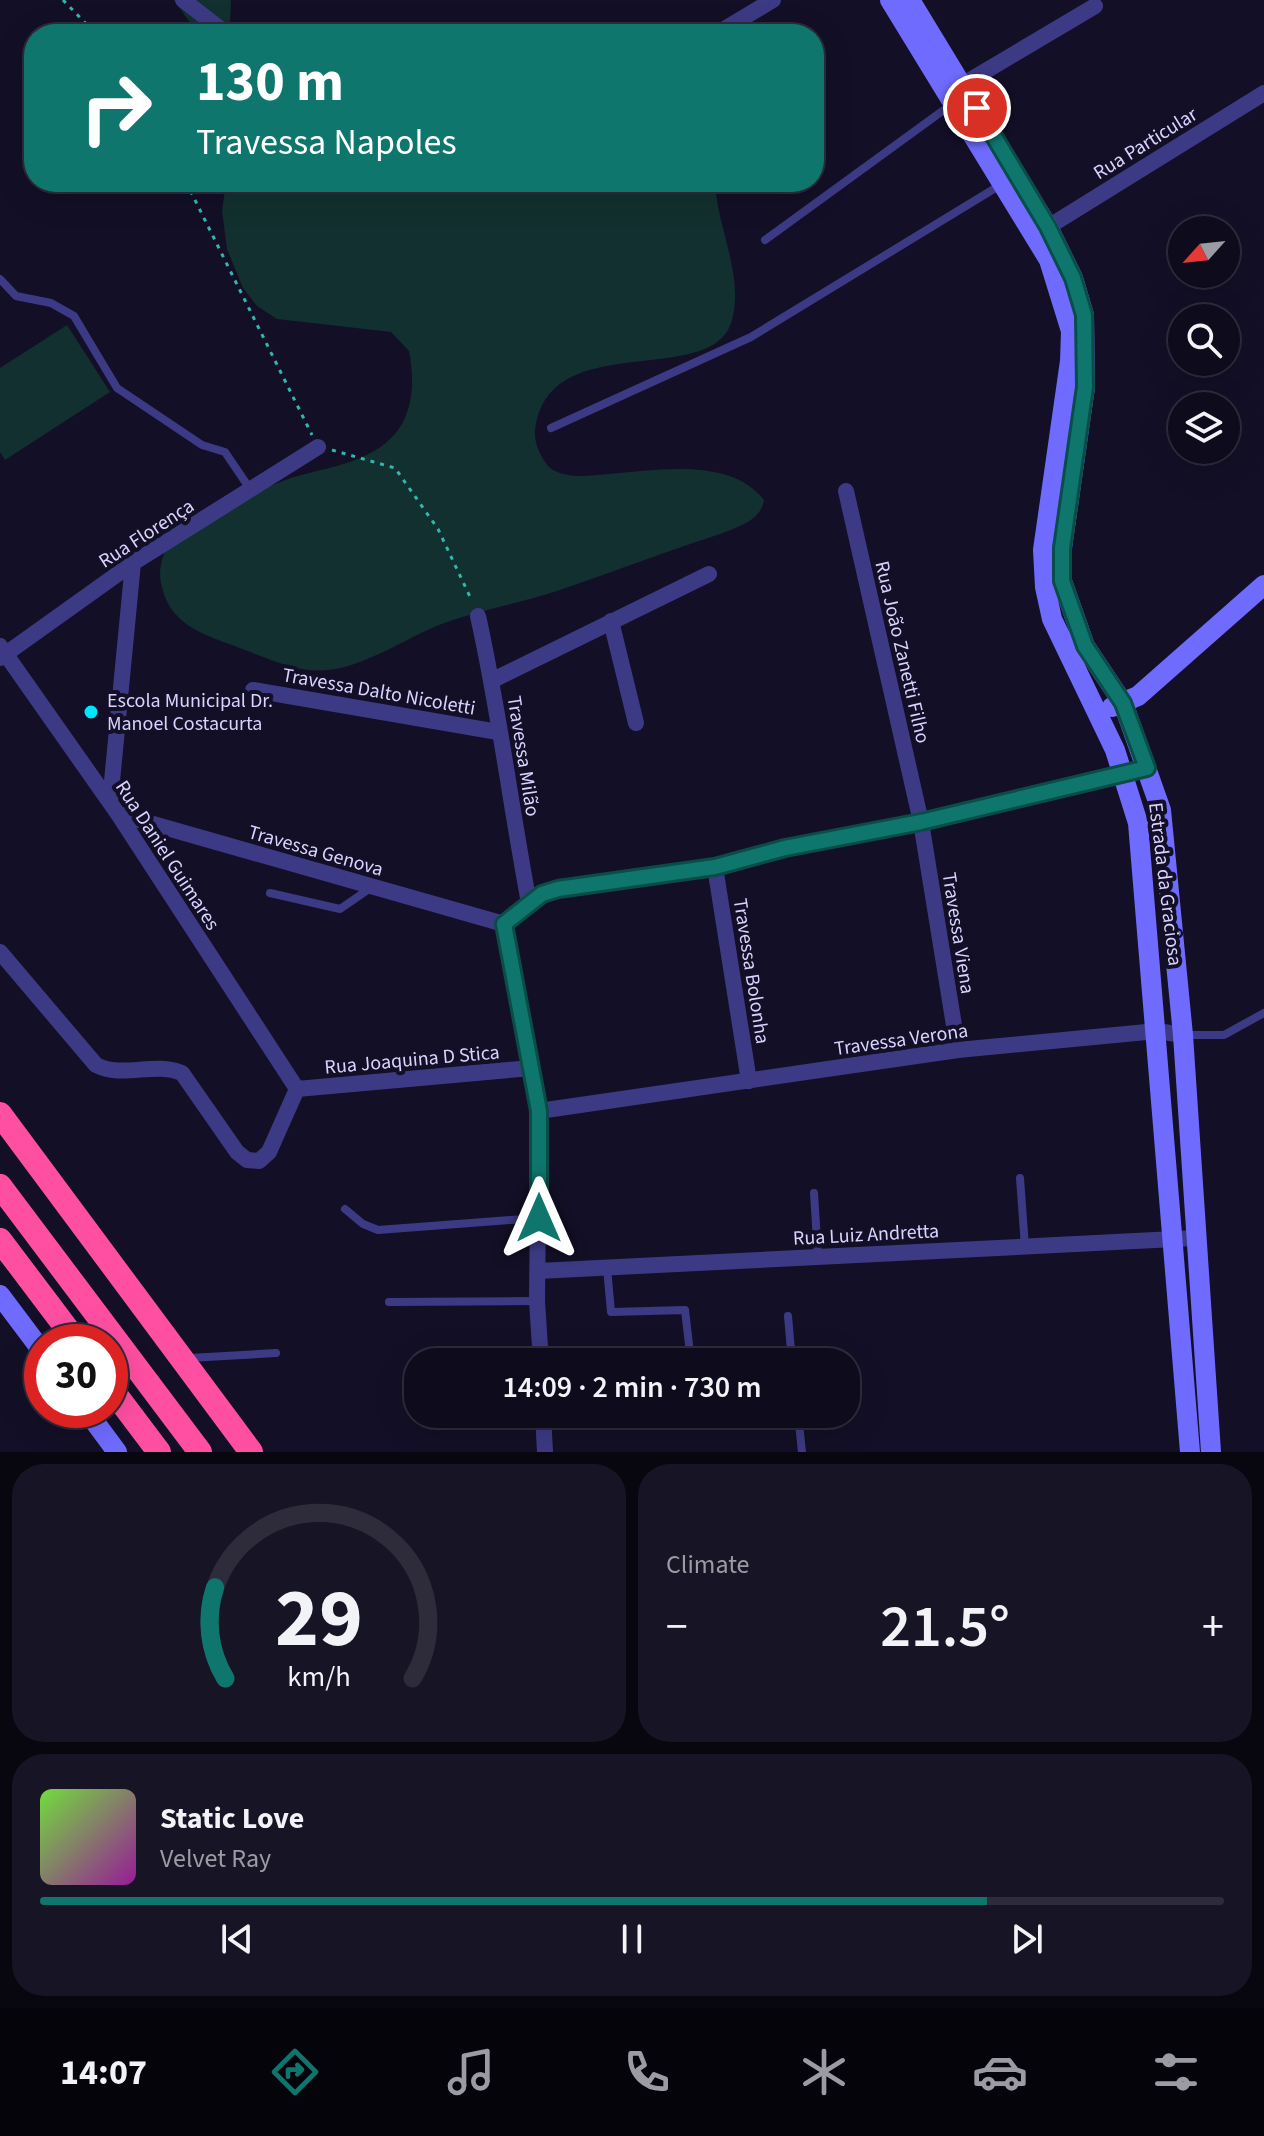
<!DOCTYPE html>
<html lang="en">
<head>
<meta charset="utf-8">
<style>
	body { margin:0; font-family:"Source Sans 3",sans-serif; background:#171425; color:#f1f3f6; height:100vh; display:flex; flex-direction:column; font-size:30px; white-space:nowrap }
	* { box-sizing:border-box; margin:0 }
	p { font-size:26px; color:#9b9ba3 }
	.icon { flex:none; width:44px; height:44px; fill:none; stroke:currentColor; stroke-width:2; stroke-linecap:round; stroke-linejoin:round }
	.map { position:relative; height:1452px; overflow:hidden }
	.drawer { display:flex; flex-direction:column; gap:12px; padding:12px; background:#08060f; flex:1 }
	.drawer>* { flex:none }
	.guide { position:absolute; left:24px; top:24px; width:800px; height:168px; border-radius:32px; box-shadow:0 8px 32px #0002,0 0 0 2px #2e2b3b; background:#0f766e; color:#fff; overflow:hidden }
	.needle { width:52px; rotate:243deg }
	.buttons { position:absolute; left:1168px; top:216px; display:grid; gap:16px }
	.buttons a { display:grid; place-items:center; width:72px; height:72px; border-radius:50%; background:#0e0b1c; box-shadow:0 8px 32px #0002,0 0 0 2px #2e2b3b; font-size:40px }
	.speed { position:absolute; left:24px; top:1324px; display:flex; gap:16px; font-size:40px; font-weight:700; text-align:center }
	.speed>* { display:grid; place-content:center; width:104px; height:104px; border-radius:50%; background:#0e0b1c; box-shadow:0 8px 32px #0002,0 0 0 2px #2e2b3b; line-height:1 }
	.speed .limit { border:12px solid #d22; background:#fff; color:#111 }
	.pin { position:absolute; display:grid; place-items:center; width:68px; height:68px; color:#fff; margin:-34px; border:4px solid #fff; border-radius:50%; box-shadow:0 2px 8px #0007 }
	.me { position:absolute; width:88px; margin:-44px; rotate:0deg; stroke-linejoin:round; filter:drop-shadow(0 0 6px #0008) }
	.turn { display:flex; align-items:center; gap:28px; height:168px; padding:0 40px; font-size:36px }
	.turn .icon { width:104px; height:104px; stroke-width:2.5 }
	.turn b { display:block; font-size:56px; line-height:68px }
	.big { font-size:60px; font-weight:600; line-height:1.1 }
	.drawer .tile { flex:1; display:flex; flex-direction:column; justify-content:center; gap:12px; min-width:0; padding:0 28px; border-radius:32px; background:#171425 }
	.drawer .dial { align-items:center; gap:0 }
	.dial svg { height:208px; overflow:visible; fill:none; stroke:#2e2b3b; stroke-width:7; stroke-linecap:round; text-anchor:middle }
	.dial text { fill:#f1f3f6; stroke:none }
	.song { display:flex; align-items:center; gap:24px }
	.cover { width:96px; height:96px; border-radius:12px; background:linear-gradient(135deg,hsl(100 70% 55%),hsl(300 70% 35%)) }
	.played { height:8px; border-radius:4px; background:linear-gradient(90deg,#0f766e 80%,#2e2b3b 80%) }
	.keys { display:flex; justify-content:space-around; direction:ltr }
	.heat { display:flex; justify-content:space-between; align-items:center; font-size:44px; direction:ltr }
	.drawer .tiles { flex:1; display:grid; gap:12px; grid-template-columns:1fr 1fr }
	.tile:last-child { grid-column:span 2 }
	.trip { position:absolute; left:404px; top:1348px; width:456px; height:80px; border-radius:32px; background:#0e0b1c; box-shadow:0 8px 32px #0002,0 0 0 2px #2e2b3b; font-weight:600; line-height:80px; text-align:center }
	.menu { display:flex; height:128px; justify-content:space-around; align-items:center; background:#06040b; color:#9b9ba3 }
	.menu .icon { width:56px; height:56px }
	.menu .selected { color:#0f766e }
	.menu b { font-size:36px; color:#f1f3f6 }
	.map>svg:first-child { display:block }
	.green { fill:#12302f }
	.lines { fill:none; stroke-linecap:round; stroke-linejoin:round }
	.path { stroke:#2fb8b0; stroke-width:3; stroke-dasharray:4 6; stroke-linecap:butt }
	.lane { stroke:#3d3a85; stroke-width:8 }
	.street { stroke:#3d3a85; stroke-width:16 }
	.secondary { stroke:#6f6bff; stroke-width:20 }
	.highway { stroke:#ff4fa3; stroke-width:24 }
	.route-casing { stroke:#0a4d48; stroke-width:20 }
	.route { stroke:#0f766e; stroke-width:14 }
	.poi-dot { fill:#00e5ff; stroke:#130f26; stroke-width:3 }
	.labels { text-anchor:middle; stroke-width:8; stroke-linejoin:round; paint-order:stroke }
	.street-label { font-size:20px; fill:#d9d4ff; stroke:#130f26 }
	.poi-label { font-size:20px; fill:#d9d4ff; stroke:#130f26; text-anchor:start }
</style>
</head>
<body>
<div class="map">
<svg width="1264" height="1452" viewBox="0 0 1264 1452">
	<rect width="100%" height="100%" fill="#130f26"/>
	<path class="green" d="M174,0h57l-1,21 -11,13 -23,-3z
		M226,182h489c2,45 29,93 17,138 -19,72 -189,3 -197,115 0,11 10,32 20,36 16,8 37,4 54,3 48,-4 122,-17 155,26 -3,20 -24,26 -41,33 -56,18 -110,39 -166,58 -36,12 -74,18 -110,31 -23,8 -44,21 -66,31 -65,31 -85,16 -149,-8 -31,-11 -62,-22 -70,-58 -5,-17 0,-36 13,-49 19,-20 86,-49 113,-59 33,-11 74,-14 101,-39 25,-22 26,-59 20,-89l-18,-19 -114,-13 -20,-13 -14,-18 -16,-39 -5,-38z
		M67,325l43,67 -105,68 -5,-8v-84z"/>
	<g class="lines">
		<path class="path" d="M63,0l33,34
			M186,182l126,253
			M332,450l63,18 43,61 34,72"/>
		<path class="lane" d="M765,240l187,-136
			M0,279l16,17 35,7 23,13 43,72 85,57 23,7 25,37
			M551,428l200,-91 251,-153
			M270,893l70,16 32,-22
			M1183,1035h41l40,-22
			M1020,1178l5,69
			M814,1193l4,64
			M345,1209l18,15 15,6 159,-12
			M607,1268l4,44 74,-2 6,52
			M389,1302l147,-1
			M788,1316l4,46
			M189,1358l87,-5
			M798,1414l4,38"/>
		<path class="street" d="M183,0l44,34
			M716,34l57,-34
			M962,85l133,-79
			M1048,227l216,-134
			M846,491l75,331 37,228
			M478,616c21,94 33,192 51,287
			M611,621l25,102
			M0,646l118,168 179,275
			M0,658l133,-95 185,-116
			M493,680l216,-106
			M253,690l245,42
			M110,802l23,-239
			M118,814l386,110
			M715,867l34,214
			M504,924l38,-30 16,-5 157,-22 70,-19 136,-26 226,-54
			M504,924l35,187 -2,190 4,61
			M0,952l96,113c27,14 58,-4 86,8l55,79 10,8 12,1 10,-9 28,-63
			M297,1089l234,-21
			M539,1111l419,-61 199,-19 26,4
			M538,1271l657,-33
			M543,1414l2,38"/>
		<path class="secondary" d="M890,0l159,260 22,71 -1,30 -27,189 2,37 7,32 63,131 23,73 52,629
			M910,0l138,227 25,51 11,37 1,72 -23,161v33l23,65 38,57 38,107 22,225 28,417
			M1112,707l26,-11 126,-111
			M0,1295l42,56
			M86,1410l31,42"/>
		<path class="highway" d="M0,1114l251,338
			M0,1186l200,266
			M0,1240l77,102
			M110,1387l49,65"/>
	</g>
	<g class="lines">
		<g class="route-casing">
			<path id="route" d="M539,1218v-107l-35,-187 38,-30 16,-5 157,-22 70,-19 136,-26 226,-54 -24,-65 -38,-57 -23,-65v-33l23,-161 -1,-72 -11,-37 -25,-51 -71,-119"/>
		</g>
		<use href="#route" class="route"/>
	</g>
	<circle class="poi-dot" cx="91" cy="712" r="8"/>
	<g class="labels">
		<g class="street-label">
			<text transform="translate(1145 143) rotate(-32)" y="7">Rua Particular</text>
			<text transform="translate(146 533) rotate(-33)" y="7">Rua Florença</text>
			<text transform="translate(903 652) rotate(77)" y="7">Rua João Zanetti Filho</text>
			<text transform="translate(379 691) rotate(10)" y="7">Travessa Dalto Nicoletti</text>
			<text transform="translate(524 756) rotate(81)" y="7">Travessa Milão</text>
			<text transform="translate(316 850) rotate(16)" y="7">Travessa Genova</text>
			<text transform="translate(168 855) rotate(57)" y="7">Rua Daniel Guimares</text>
			<text transform="translate(1166 884) rotate(83)" y="7">Estrada da Graciosa</text>
			<text transform="translate(959 933) rotate(81)" y="7">Travessa Viena</text>
			<text transform="translate(752 971) rotate(81)" y="7">Travessa Bolonha</text>
			<text transform="translate(901 1039) rotate(-8)" y="7">Travessa Verona</text>
			<text transform="translate(412 1059) rotate(-5)" y="7">Rua Joaquina D Stica</text>
			<text transform="translate(866 1234) rotate(-3)" y="7">Rua Luiz Andretta</text>
		</g>
		<g class="poi-label">
			<text x="107" y="707">Escola Municipal Dr.<tspan x="107" dy="23">Manoel Costacurta</tspan></text>
		</g>
	</g>
</svg>
<div class="buttons">
<a><svg class="needle" viewBox="-14 -14 28 28"><path d="M0-13l5 13h-10z" fill="#e53935"/><path d="M0 13l5-13h-10z" fill="#9b9ba3"/></svg></a>
<a><svg class="icon" aria-label="search" viewBox="0 0 24 24"><circle cx="10" cy="10" r="6"/><path d="M15 15l6 6"/></svg></a>
<a><svg class="icon" aria-label="layers" viewBox="0 0 24 24"><path d="M12 4l9 5-9 5-9-5zM3 14l9 5 9-5"/></svg></a>
</div>
<div class="speed"><div class="limit">30</div></div>
<div class="pin" style="left:977px;top:108px;background:#d93025"><svg class="icon" aria-label="arrive" viewBox="0 0 24 24"><path d="M6 21V4h12l-3 4 3 4H6"/></svg></div>
<svg class="me" style="left:539px;top:1218px" viewBox="-20 -20 40 40"><path d="M0-17L14 15 0 8-14 15z" fill="#0f766e" stroke="#fff" stroke-width="4"/></svg>
<div class="trip">14:09 · 2 min · 730 m</div>
<div class="guide">
<div class="turn"><svg class="icon" aria-label="right" viewBox="0 0 24 24"><path d="M7 20v-9h11M14 6l5 5-5 5"/></svg><div><b>130 m</b>Travessa Napoles</div></div>
</div>
</div>
<section class="drawer">
<div class="tiles">
<div class="tile dial"><svg viewBox="0 0 100 80">
<path d="M14 69A42 42 0 1 1 86 69"/>
<path d="M14 69A42 42 0 0 1 10 34" stroke="#0f766e"/>
<text x="50" y="56" font-size="32" font-weight="700">29</text>
<text x="50" y="72" font-size="11">km/h</text>
</svg></div>
<div class="tile"><p>Climate</p>
<div class="heat"><a>−</a><b class="big">21.5°</b><a>+</a></div>
</div>
<div class="tile">
<div class="song"><i class="cover"></i><div><b>Static Love</b><p>Velvet Ray</p></div></div>
<div class="played"></div>
<div class="keys"><svg class="icon" aria-label="previous" viewBox="0 0 24 24"><path d="M18 5L8 12l10 7zM5 5v14"/></svg><svg class="icon" aria-label="pause" viewBox="0 0 24 24"><path d="M8 5v14M16 5v14"/></svg><svg class="icon" aria-label="next" viewBox="0 0 24 24"><path d="M6 5l10 7-10 7zM19 5v14"/></svg></div>
</div>
</div>
</section>
<nav class="menu">
<b>14:07</b>
<svg class="icon selected" aria-label="directions" viewBox="0 0 24 24"><path d="M12 3l9 9-9 9-9-9zM9 14v-3h6M13 9l2 2-2 2"/></svg>
<svg class="icon" aria-label="music" viewBox="0 0 24 24"><path d="M9 18V5l10-2v13"/><circle cx="6" cy="18" r="3"/><circle cx="16" cy="16" r="3"/></svg>
<svg class="icon" aria-label="phone" viewBox="0 0 24 24"><path d="M5 4h4l2 5-3 2q2 4 5 5l2-3 5 2v4C11 20 4 13 5 4z"/></svg>
<svg class="icon" aria-label="climate" viewBox="0 0 24 24"><path d="M12 3v18M4 7l16 10M4 17L20 7"/></svg>
<svg class="icon" aria-label="car" viewBox="0 0 24 24"><path d="M5 17H2v-5l4-1 3-4h7l3 4 3 1v5h-3M9 17h6M6 11h13"/><circle cx="7" cy="17" r="2"/><circle cx="17" cy="17" r="2"/></svg>
<svg class="icon" aria-label="filters" viewBox="0 0 24 24"><path d="M4 7h16M4 17h16"/><circle cx="9" cy="7" r="2"/><circle cx="15" cy="17" r="2"/></svg>
</nav>
</body>
</html>
